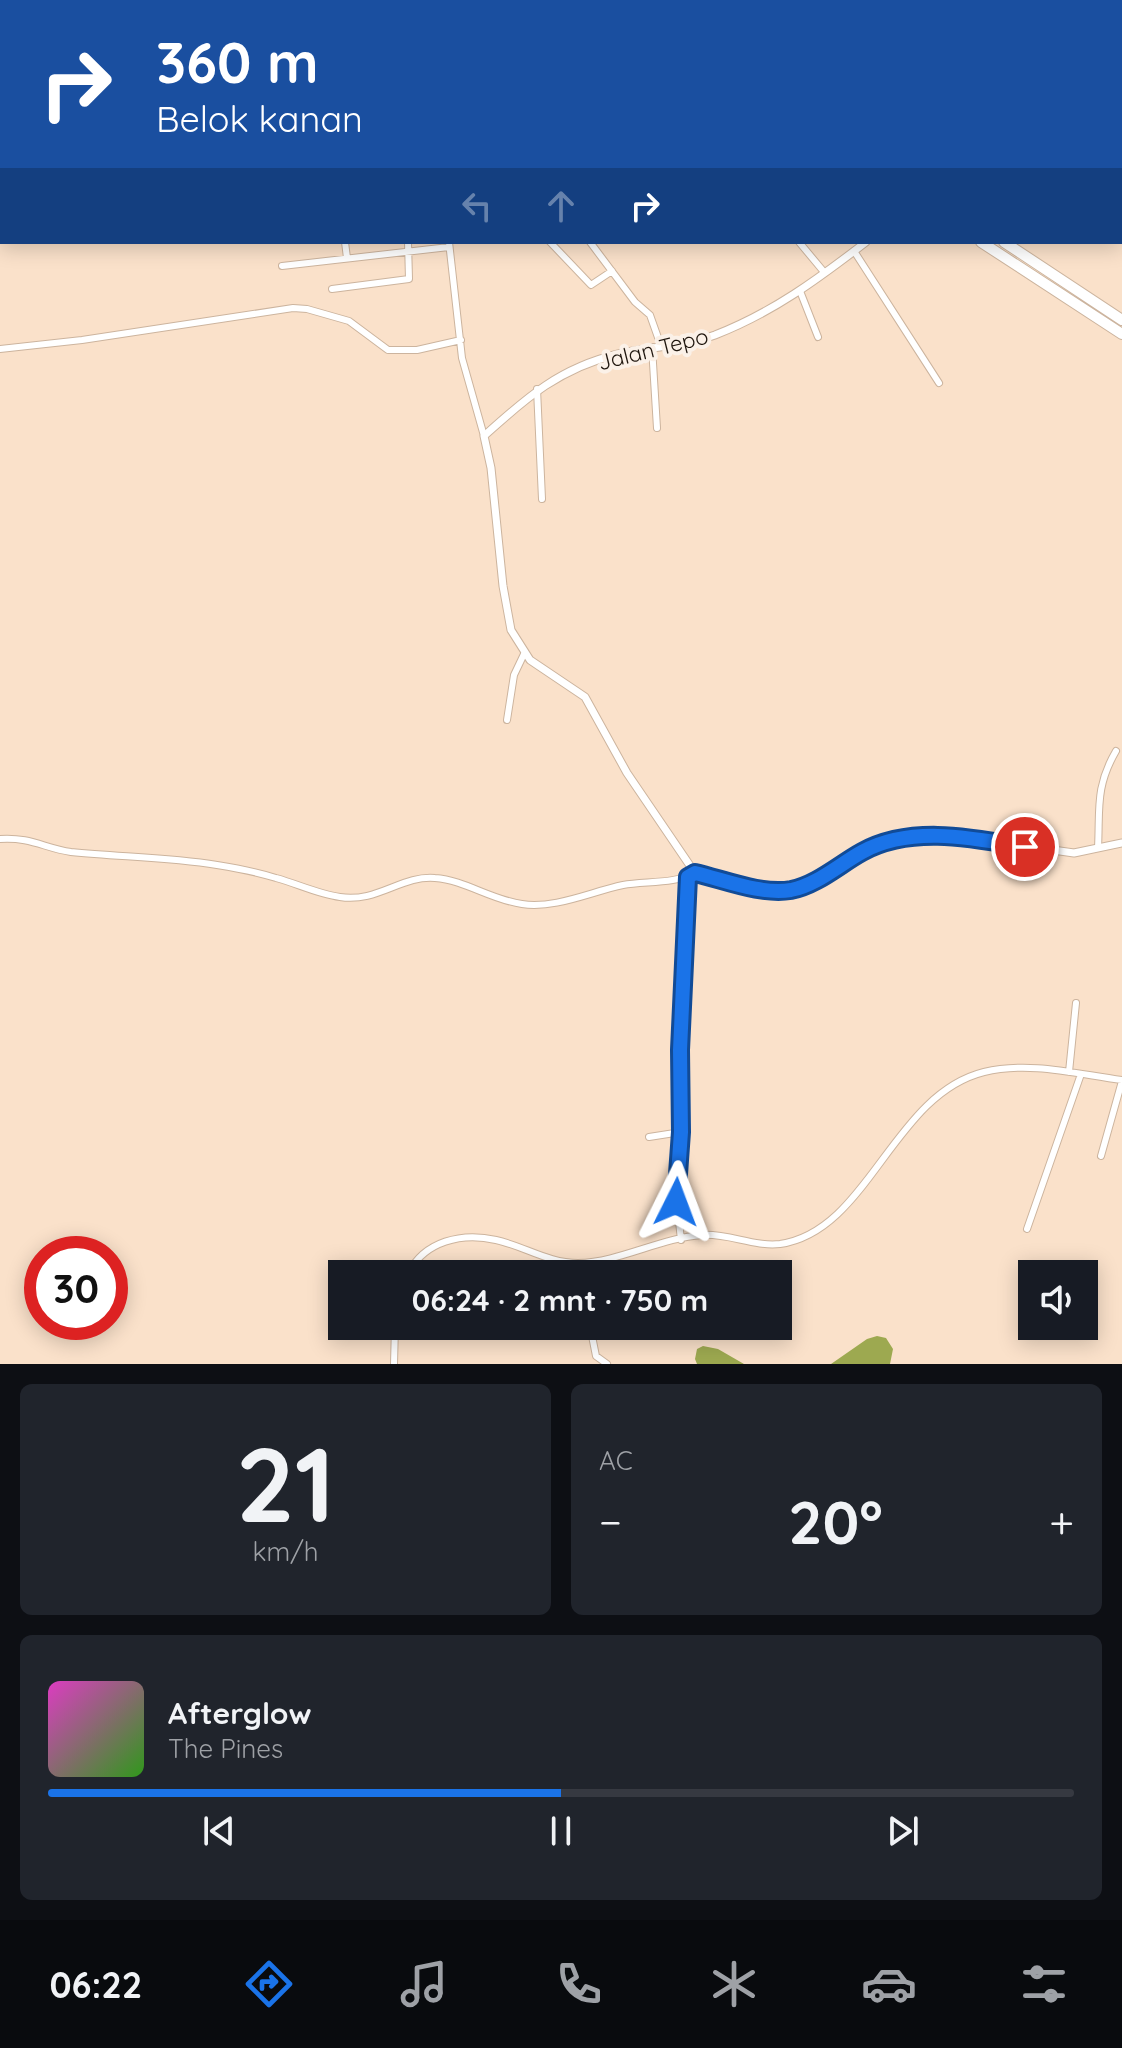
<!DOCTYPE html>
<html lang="id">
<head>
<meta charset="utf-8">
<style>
	body { margin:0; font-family:Quicksand,sans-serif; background:#20242c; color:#f1f3f6; height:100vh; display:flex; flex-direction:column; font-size:30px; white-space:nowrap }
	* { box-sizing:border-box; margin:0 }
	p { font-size:26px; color:#9ea1a6 }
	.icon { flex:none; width:44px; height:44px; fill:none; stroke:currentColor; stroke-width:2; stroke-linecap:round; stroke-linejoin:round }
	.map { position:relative; height:1364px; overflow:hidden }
	.sheet { display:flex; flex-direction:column; gap:20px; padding:20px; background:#0d0f14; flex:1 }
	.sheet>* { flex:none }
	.guide { position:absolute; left:0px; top:0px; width:1122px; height:244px; box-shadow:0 4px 20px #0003; background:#1a4fa0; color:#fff; overflow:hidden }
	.controls { position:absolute; left:1018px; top:1260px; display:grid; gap:16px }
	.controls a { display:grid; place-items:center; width:80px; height:80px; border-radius:0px; background:#171b24; box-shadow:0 4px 20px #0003; font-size:40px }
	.speed { position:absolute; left:24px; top:1236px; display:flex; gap:16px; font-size:40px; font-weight:700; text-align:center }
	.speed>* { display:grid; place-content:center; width:104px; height:104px; border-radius:50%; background:#171b24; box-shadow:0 4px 20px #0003; line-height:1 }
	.speed .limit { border:12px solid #d22; background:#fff; color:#111 }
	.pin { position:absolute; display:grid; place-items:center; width:68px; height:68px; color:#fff; margin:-34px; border:4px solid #fff; border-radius:50%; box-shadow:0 2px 8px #0007 }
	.me { position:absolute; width:88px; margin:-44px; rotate:3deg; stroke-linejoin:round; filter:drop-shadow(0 0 6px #0008) }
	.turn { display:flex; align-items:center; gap:28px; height:168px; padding:0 24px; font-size:36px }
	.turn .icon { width:104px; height:104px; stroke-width:2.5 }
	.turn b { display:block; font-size:56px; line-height:68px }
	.lanes { display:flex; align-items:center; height:76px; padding:0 24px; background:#0003; justify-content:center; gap:40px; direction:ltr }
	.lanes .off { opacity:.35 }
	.big { font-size:60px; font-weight:700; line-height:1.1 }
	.sheet .card { flex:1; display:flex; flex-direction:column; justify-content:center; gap:12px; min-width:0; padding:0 28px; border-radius:12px; background:#20242c }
	.sheet .dial { align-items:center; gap:0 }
	.dial b { font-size:104px; line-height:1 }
	.song { display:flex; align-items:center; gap:24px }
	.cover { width:96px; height:96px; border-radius:12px; background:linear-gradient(135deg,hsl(310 70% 55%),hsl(110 70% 35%)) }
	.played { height:8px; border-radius:4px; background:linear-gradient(90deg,#1a73e8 50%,#363941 50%) }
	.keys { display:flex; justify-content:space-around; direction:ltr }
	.heat { display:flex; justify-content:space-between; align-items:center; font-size:44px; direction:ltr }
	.sheet .tiles { flex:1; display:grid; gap:20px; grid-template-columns:1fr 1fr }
	.card:last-child { grid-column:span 2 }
	.trip { position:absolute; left:328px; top:1260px; width:464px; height:80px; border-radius:0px; background:#171b24; box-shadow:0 4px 20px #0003; font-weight:700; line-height:80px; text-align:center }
	.tab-bar { display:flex; height:128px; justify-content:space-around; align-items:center; background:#090b0e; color:#9ea1a6 }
	.tab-bar .icon { width:56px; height:56px }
	.tab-bar .current { color:#1a73e8 }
	.tab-bar b { font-size:36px; color:#f1f3f6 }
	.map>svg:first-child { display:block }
	.water { fill:#9da950 }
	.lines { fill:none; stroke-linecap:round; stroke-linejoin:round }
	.minor-casing { stroke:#ccb49e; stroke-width:8 }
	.tertiary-casing { stroke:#ccb49e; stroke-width:9 }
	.motorway-casing { stroke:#ccb49e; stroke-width:12 }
	.minor { stroke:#fff; stroke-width:6 }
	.tertiary { stroke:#fff; stroke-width:7 }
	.motorway { stroke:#fff; stroke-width:10 }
	.route-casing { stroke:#114b97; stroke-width:20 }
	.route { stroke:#1a73e8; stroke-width:14 }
	.labels { text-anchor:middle; stroke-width:8; stroke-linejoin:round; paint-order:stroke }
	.street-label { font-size:22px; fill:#1f160e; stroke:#fbf1e8 }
</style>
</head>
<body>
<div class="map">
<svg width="1122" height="1364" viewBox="0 0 1122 1364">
	<rect width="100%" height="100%" fill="#fae1ca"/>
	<path class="water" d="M877,1336l9,2 7,11 -3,15h-59l36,-25z
		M703,1346l15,3 26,15h-47l-2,-5 2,-10z"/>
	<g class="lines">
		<g class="minor-casing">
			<path id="minor" d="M881,0l2,2
				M345,242l2,16
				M449,242l13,116 22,78
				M550,242l41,43 21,-14
				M590,242l45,60 15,13 11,31
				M799,242l25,30
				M854,251l85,132
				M282,266l167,-19
				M332,289l77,-10 -1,-37
				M800,291l18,46
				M652,347l5,81
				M0,349l82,-9 211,-32 14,1 42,12 39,29h29l44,-10
				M537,389l5,110
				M507,720l7,-45 10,-21
				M0,839c31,-2 44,9 71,13 49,5 97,5 146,13 19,3 40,7 59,13 22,6 42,16 64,19 37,6 62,-22 95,-19 30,2 56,22 87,26 33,5 68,-12 101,-19 22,-4 52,-1 72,-12
				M1098,848c2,-39 -3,-61 18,-97
				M1069,1072l7,-69
				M649,1137l32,-5
				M1101,1156l21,-75
				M1027,1229l54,-155
				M681,1240c-6,-41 0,-71 0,-111 1,-84 -1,-169 7,-252
				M408,1274c16,-33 54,-42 88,-34 28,6 52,23 82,23 42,-1 82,-25 124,-28 26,-2 52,12 78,9 89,-13 112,-149 204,-172 46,-11 92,2 138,8
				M590,1326l6,30 11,8
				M394,1364l1,-38"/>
		</g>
		<g class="tertiary-casing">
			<path id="tertiary" d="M1120,29l2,-1
				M866,242c-48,37 -94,71 -151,93 -31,11 -65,12 -97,19 -58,14 -91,43 -134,82l7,32 12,118 8,44 19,30 55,37 42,76 68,100 82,18 19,-2 15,-6 52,-32 34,-12 43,-2 35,2 99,14 48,-10"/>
		</g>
		<g class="motorway-casing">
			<path id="motorway" d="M607,0l3,2
				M630,0l3,2
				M981,242l141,92
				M1004,242l118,78"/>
		</g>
		<use href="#minor" class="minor"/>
		<use href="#tertiary" class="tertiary"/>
		<use href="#motorway" class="motorway"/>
	</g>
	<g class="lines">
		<g class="route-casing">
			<path id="route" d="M676,1202l5,-70 -1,-82 8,-173 7,-4c30,7 66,22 96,17 26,-5 49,-26 71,-38 49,-27 111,-14 163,-5"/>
		</g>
		<use href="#route" class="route"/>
	</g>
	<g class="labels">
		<g class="street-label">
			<text transform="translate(653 349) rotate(-14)" y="8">Jalan Tepo</text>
		</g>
	</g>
</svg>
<div class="controls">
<a><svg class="icon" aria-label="sound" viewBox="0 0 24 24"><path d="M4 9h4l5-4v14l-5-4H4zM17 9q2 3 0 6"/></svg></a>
</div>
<div class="speed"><div class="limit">30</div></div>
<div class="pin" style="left:1025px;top:847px;background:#d93025"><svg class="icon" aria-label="arrive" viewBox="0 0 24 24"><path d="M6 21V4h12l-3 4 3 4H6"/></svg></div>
<svg class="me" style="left:676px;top:1202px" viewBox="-20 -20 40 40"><path d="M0-17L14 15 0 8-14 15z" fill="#1a73e8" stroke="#fff" stroke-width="4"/></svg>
<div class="trip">06:24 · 2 mnt · 750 m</div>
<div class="guide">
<div class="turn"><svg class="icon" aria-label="right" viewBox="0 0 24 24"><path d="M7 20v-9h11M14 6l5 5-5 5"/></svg><div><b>360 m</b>Belok kanan</div></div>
<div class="lanes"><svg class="icon off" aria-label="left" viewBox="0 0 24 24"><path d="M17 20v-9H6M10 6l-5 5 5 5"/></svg><svg class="icon off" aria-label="ahead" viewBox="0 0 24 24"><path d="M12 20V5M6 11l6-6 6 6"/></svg><svg class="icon" aria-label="right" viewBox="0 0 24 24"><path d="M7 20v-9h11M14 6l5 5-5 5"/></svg></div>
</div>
</div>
<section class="sheet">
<div class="tiles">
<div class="card dial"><b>21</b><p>km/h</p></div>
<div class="card"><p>AC</p>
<div class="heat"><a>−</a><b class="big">20°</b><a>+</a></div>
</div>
<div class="card">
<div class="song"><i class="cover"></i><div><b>Afterglow</b><p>The Pines</p></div></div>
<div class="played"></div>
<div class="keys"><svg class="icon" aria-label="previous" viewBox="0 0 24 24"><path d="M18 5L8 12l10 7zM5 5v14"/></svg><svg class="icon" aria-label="pause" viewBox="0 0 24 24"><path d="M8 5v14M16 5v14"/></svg><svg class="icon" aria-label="next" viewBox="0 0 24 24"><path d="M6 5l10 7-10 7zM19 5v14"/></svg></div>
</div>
</div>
</section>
<nav class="tab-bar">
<b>06:22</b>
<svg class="icon current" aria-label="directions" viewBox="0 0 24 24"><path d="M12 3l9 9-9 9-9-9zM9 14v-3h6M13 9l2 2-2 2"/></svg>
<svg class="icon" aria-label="music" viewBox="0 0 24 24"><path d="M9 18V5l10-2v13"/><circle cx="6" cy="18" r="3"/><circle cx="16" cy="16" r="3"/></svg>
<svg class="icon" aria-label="phone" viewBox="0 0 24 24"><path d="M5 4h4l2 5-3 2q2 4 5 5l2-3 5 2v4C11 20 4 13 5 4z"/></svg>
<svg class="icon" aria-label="climate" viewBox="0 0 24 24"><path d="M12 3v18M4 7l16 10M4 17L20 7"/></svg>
<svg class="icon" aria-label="car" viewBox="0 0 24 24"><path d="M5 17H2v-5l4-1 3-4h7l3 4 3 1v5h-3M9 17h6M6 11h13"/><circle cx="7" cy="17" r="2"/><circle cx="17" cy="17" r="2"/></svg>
<svg class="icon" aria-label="filters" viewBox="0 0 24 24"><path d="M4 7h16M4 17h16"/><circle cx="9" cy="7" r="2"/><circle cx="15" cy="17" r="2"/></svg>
</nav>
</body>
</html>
